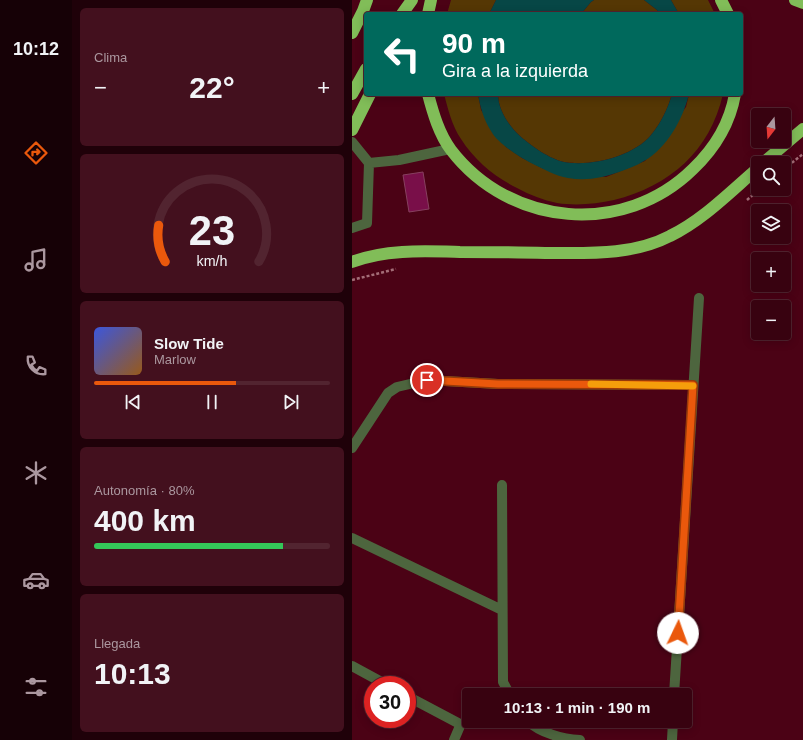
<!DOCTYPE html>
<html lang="es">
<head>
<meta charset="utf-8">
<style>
	body { margin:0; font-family:Helvetica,sans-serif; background:#43101e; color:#f1f3f6; height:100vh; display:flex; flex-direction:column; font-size:15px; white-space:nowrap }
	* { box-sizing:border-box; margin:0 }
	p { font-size:13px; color:#ab979f }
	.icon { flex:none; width:22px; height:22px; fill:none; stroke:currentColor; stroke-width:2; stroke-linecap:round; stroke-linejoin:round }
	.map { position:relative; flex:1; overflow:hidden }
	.drawer { display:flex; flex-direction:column; gap:8px; padding:8px; background:#1f0109; width:280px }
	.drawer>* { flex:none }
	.guide { position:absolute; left:12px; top:12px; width:379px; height:84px; border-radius:4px; box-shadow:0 2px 10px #0003,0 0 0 1px #522430; background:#00695c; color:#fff; overflow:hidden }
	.needle { width:26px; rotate:197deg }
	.tools { position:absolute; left:399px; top:108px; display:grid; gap:8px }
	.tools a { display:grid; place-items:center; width:40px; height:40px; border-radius:4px; background:#380210; box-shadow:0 2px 10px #0003,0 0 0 1px #522430; font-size:20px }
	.speed { position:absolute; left:12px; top:676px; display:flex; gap:8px; font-size:20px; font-weight:700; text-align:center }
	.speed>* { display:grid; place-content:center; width:52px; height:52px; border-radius:50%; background:#380210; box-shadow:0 2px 10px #0003,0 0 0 1px #522430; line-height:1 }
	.speed .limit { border:6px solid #d22; background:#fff; color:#111 }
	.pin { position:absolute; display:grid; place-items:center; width:34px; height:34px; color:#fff; margin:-17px; border:2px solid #fff; border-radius:50%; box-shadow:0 1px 4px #0007 }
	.me { position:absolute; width:44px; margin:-22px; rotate:3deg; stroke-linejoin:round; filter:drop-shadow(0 0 3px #0008) }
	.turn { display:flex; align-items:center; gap:14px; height:84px; padding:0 12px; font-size:18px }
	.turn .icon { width:52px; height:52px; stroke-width:2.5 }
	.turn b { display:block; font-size:28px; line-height:34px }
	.big { font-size:30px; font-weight:600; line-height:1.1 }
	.drawer .tile { flex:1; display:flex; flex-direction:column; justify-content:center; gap:6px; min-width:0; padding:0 14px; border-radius:6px; background:#43101e }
	.drawer .dial { align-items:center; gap:0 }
	.dial svg { height:104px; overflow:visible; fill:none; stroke:#522430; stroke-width:7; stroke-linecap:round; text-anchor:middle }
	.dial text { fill:#f1f3f6; stroke:none }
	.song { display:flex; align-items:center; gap:12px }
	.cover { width:48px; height:48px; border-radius:6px; background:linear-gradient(135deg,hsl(230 70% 55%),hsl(30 70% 35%)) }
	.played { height:4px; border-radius:2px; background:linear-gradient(90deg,#ea580c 60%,#522430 60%) }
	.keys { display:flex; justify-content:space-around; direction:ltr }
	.heat { display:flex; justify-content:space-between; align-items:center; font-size:22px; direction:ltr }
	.charge { height:6px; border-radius:3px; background:linear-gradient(90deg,#34c759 80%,#522430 0) }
	.trip { position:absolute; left:110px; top:688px; width:230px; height:40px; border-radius:4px; background:#380210; box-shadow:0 2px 10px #0003,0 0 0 1px #522430; font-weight:600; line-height:40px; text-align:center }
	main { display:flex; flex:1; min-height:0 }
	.tabs { display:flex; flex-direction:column; width:72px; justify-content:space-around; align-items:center; background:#160106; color:#ab979f }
	.tabs .icon { width:28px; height:28px }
	.tabs .current { color:#ea580c }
	.tabs b { font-size:18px; color:#f1f3f6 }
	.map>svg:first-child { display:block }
	.green { fill:#553704 }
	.water { fill:#074746 }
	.building { fill:#790f49; stroke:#87405f }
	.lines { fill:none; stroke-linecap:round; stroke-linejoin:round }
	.path { stroke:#a36d77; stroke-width:2.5; stroke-dasharray:3 2; stroke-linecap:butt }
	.minor { stroke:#4d653e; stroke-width:10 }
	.highway { stroke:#81bd58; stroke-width:12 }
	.route-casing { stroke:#983908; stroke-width:10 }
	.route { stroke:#ea580c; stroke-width:7 }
	.slow { stroke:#f59e0b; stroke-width:7 }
</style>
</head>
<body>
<main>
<nav class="tabs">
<b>10:12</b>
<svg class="icon current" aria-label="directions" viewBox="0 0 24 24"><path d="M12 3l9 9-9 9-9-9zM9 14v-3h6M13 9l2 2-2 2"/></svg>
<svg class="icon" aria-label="music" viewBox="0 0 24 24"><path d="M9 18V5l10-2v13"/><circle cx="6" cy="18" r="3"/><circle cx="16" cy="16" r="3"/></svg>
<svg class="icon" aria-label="phone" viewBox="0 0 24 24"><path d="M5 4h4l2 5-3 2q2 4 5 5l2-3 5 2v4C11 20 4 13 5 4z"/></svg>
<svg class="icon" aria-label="climate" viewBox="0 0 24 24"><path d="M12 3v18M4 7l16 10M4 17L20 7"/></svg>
<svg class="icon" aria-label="car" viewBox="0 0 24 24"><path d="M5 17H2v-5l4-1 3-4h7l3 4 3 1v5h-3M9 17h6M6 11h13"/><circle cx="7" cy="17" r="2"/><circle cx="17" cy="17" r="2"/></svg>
<svg class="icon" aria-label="filters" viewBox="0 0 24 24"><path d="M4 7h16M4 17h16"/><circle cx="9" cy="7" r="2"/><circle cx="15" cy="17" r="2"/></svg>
</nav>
<section class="drawer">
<div class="tile"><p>Clima</p>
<div class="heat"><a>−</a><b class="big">22°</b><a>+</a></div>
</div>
<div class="tile dial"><svg viewBox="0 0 100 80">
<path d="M14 69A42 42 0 1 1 86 69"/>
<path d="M14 69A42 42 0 0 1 9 41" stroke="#ea580c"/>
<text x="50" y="56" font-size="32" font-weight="700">23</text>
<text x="50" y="72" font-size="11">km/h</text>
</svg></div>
<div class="tile">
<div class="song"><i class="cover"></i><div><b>Slow Tide</b><p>Marlow</p></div></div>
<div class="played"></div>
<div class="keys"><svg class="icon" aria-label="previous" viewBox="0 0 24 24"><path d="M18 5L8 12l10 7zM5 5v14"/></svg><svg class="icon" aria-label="pause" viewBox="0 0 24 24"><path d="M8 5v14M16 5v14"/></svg><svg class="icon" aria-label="next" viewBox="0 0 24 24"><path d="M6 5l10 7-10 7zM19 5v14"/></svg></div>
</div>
<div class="tile"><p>Autonomía · 80%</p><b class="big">400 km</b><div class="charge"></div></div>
<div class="tile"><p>Llegada</p><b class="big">10:13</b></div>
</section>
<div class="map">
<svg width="451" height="740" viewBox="0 0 451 740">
	<rect width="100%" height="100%" fill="#4b0215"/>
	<path class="green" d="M99,0h45l-7,14h-42z
		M242,0h50l13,10 2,4h-78l10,-12z
		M319,0h37l7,14h-36z
		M92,94h34l3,16 25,37 16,11 22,11 62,8 39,-16 41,-54 3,-13h34c-13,57 -53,92 -109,106 -18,4 -38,6 -57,3 -14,-3 -27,-8 -40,-15 -22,-11 -42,-27 -56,-49 -9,-13 -13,-30 -17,-45z
		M146,94h174c-4,14 -11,29 -21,41 -17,21 -60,32 -87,27 -14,-3 -33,-16 -44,-26 -11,-10 -22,-26 -22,-42z"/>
	<path class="water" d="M144,0h98l-3,2 -10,12h-92z
		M292,0h27l8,14h-20l-2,-4z
		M126,94h20c0,16 11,32 22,42 11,10 30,23 44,26 27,5 70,-6 87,-27 10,-12 17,-27 21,-41h17c-6,25 -22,54 -45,67 -8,5 -17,8 -25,11 -17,6 -33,9 -51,6 -12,-2 -25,-9 -37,-15 -11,-6 -34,-20 -40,-32 -7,-11 -11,-24 -13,-37z"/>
	<path class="building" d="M71,172l6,37 -20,3 -6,-37z"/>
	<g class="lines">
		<path class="path" d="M432,169l19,-15
			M395,200l13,-11
			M0,280l44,-11"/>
		<path class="minor" d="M0,142l17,21
			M0,228l15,-5 2,-60 30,-3 51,-11
			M0,448l36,-55 9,-6 30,-7 71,4 195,1
			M150,485l1,197 7,13
			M0,538l150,72
			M0,666l35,19
			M322,695l25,-397
			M55,696l51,27 2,3 -6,14
			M176,721c12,12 35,18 52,19
			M320,740l1,-19"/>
		<path class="highway" d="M369,0l7,14
			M443,0l8,3
			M50,14l10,-14
			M76,14l3,-14
			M0,33l11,-22 4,-11
			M0,94l14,-25
			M76,94c5,19 11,40 23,56 59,77 173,87 242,19 21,-20 37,-46 42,-75
			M0,130l18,-36
			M411,163l40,-34
			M0,262c33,-13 73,-11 108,-10 28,0 57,0 85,1 41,0 87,3 125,-17 33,-16 60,-44 88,-68"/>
	</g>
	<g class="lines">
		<g class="route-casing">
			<path id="route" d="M75,380l71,4 195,1 -15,248"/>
		</g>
		<use href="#route" class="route"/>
		<path class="slow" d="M239,384l102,2"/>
	</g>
</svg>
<div class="tools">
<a><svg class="needle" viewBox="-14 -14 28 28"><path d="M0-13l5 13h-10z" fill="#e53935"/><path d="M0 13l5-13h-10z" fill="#ab979f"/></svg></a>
<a><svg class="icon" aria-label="search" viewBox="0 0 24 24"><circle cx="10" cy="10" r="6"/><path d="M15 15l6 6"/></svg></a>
<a><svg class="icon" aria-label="layers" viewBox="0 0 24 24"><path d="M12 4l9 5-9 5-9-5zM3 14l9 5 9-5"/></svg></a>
<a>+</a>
<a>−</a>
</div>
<div class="speed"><div class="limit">30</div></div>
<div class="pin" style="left:75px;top:380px;background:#d93025"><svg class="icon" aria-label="arrive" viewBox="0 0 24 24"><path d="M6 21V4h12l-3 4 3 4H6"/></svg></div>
<svg class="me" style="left:326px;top:633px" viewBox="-20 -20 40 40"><circle r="19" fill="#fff"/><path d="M0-13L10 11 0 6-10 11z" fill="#ea580c"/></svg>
<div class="trip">10:13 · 1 min · 190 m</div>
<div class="guide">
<div class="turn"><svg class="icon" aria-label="left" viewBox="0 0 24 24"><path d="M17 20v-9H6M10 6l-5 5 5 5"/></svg><div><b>90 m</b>Gira a la izquierda</div></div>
</div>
</div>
</main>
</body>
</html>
